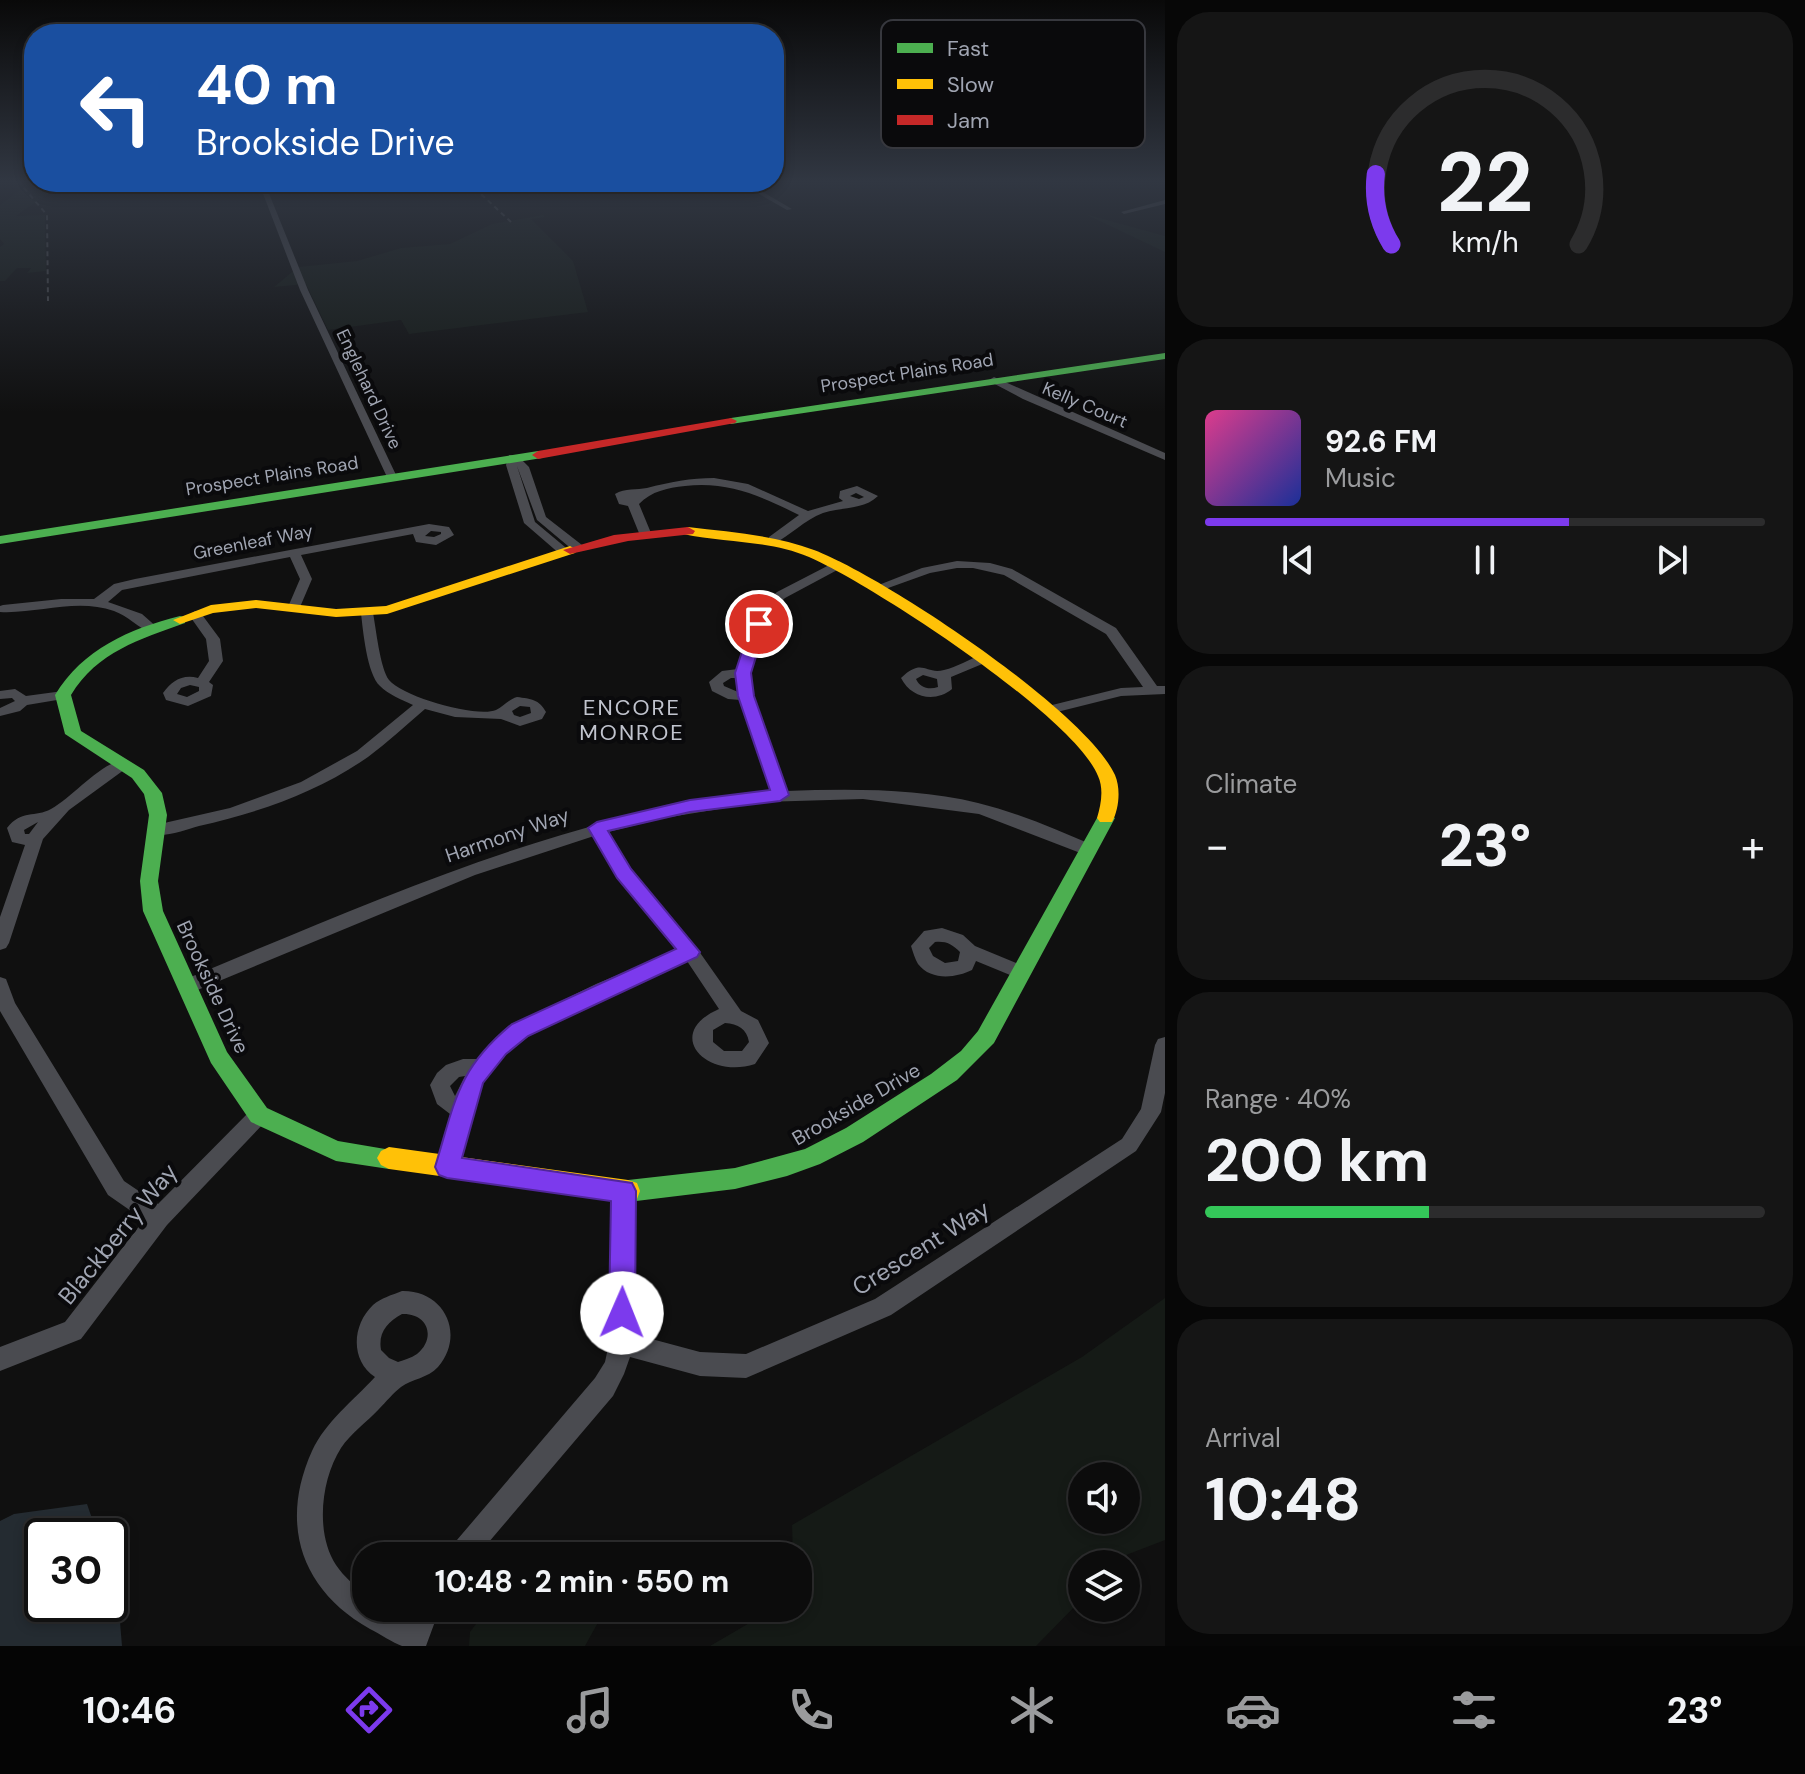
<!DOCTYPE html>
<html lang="en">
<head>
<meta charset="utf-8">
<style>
	body { margin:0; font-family:"DM Sans",sans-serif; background:#151515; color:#f1f3f6; height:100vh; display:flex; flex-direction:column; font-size:30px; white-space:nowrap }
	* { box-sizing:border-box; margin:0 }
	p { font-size:26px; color:#9a9b9d }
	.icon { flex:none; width:44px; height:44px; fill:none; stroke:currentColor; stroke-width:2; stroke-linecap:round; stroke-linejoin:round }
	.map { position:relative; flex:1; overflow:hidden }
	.details { display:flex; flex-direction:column; gap:12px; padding:12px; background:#070707; width:640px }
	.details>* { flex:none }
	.hud { position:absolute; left:24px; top:24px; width:760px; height:168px; border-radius:32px; box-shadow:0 4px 12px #0003,0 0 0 2px #2c2c2d; background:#1a4fa0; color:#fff; overflow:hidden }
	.controls { position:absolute; left:1068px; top:1462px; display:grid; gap:16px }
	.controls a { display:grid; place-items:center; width:72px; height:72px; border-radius:50%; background:#0c0c0c; box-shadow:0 4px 12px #0003,0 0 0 2px #2c2c2d; font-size:40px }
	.speed { position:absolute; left:24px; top:1518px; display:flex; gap:16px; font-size:40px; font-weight:700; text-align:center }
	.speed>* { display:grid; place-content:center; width:104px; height:104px; border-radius:50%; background:#0c0c0c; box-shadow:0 4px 12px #0003,0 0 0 2px #2c2c2d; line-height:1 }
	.speed .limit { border:4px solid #111; border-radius:12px; background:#fff; color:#111 }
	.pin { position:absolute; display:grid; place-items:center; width:68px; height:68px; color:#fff; margin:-34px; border:4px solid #fff; border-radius:50%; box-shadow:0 2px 8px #0007 }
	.me { position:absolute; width:88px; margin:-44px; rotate:1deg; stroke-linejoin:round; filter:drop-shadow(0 0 6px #0008) }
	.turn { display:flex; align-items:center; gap:28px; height:168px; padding:0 40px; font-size:36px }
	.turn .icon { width:104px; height:104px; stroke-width:2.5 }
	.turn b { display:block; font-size:56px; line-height:68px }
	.big { font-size:60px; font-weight:700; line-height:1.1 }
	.details .widget { flex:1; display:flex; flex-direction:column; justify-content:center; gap:12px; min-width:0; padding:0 28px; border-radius:32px; background:#151515 }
	.details .dial { align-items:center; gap:0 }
	.dial svg { height:208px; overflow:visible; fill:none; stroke:#2c2c2d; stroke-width:7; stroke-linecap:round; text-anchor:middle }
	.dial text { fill:#f1f3f6; stroke:none }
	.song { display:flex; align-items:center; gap:24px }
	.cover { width:96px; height:96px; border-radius:12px; background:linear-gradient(135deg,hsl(330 70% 55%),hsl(230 70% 35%)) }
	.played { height:8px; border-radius:4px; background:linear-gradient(90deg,#7c3aed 65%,#2c2c2d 65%) }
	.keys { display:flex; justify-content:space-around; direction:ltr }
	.heat { display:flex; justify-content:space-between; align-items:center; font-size:44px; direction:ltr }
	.charge { height:12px; border-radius:6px; background:linear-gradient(90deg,#34c759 40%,#2c2c2d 0) }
	.trip { position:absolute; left:352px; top:1542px; width:460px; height:80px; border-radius:32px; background:#0c0c0c; box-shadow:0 4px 12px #0003,0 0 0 2px #2c2c2d; font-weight:700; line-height:80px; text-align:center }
	.tab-bar { display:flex; height:128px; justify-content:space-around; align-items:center; background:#050505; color:#9a9b9d }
	.tab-bar .icon { width:56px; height:56px }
	.tab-bar .active { color:#7c3aed }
	.tab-bar b { font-size:36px; color:#f1f3f6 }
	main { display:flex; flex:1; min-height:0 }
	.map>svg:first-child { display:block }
	.green { fill:#151a16; fill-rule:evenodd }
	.water { fill:#242b31 }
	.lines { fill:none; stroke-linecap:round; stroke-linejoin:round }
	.street { fill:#4a4b50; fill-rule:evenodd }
	.fast { fill:#4caf50; fill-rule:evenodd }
	.slow { fill:#ffc107; fill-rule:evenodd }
	.jam { fill:#c62828; fill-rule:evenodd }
	.rail { stroke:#4a4b4e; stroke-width:2; stroke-dasharray:5 4; stroke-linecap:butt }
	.route { fill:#7c3aed; stroke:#51269a; stroke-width:2 }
	.labels { text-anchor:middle; stroke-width:8; stroke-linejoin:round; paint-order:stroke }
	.far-street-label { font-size:18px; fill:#a0a5b2; stroke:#0a0a0c }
	.street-label { font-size:20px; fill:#a0a5b2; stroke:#0a0a0c }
	.neighbourhood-label { font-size:22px; letter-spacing:2px; fill:#c1c4ce; stroke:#0a0a0c }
	.near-street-label { font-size:24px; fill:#a0a5b2; stroke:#0a0a0c }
	.key { fill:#0a0a0c; stroke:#37383e; stroke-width:2 }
	.key-label { font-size:22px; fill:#a0a5b2 }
</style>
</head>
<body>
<main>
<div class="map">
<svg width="1165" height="1646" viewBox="0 0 1165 1646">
	<rect width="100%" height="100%" fill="#101010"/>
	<path class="green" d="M32,181l32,1 -48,34 29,-1 1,56 -19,2 4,-5h-14l-12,13h-5v-34l4,-3 -4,-5v-34z
		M1085,214l80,22v16z
		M543,215l2,2 -14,2 42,42 15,51 -179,22 -8,-14 -73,10 -22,-46 -32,3 24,-20 59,-6 44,-13 49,-4 42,-20z
		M1165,1298v242l-39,15 -9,9h-35v35l-46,47h-326l65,-38h23v-52h-5l-1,-31 290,-168zM1126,1476v44h-44v-44z
		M488,1608h118l-21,38h-116l1,-14z"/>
	<path class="water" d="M87,1504l11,32h-56v68h68v-31l8,25 4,48h-122v-125l14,-7z"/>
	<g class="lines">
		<path class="street" d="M267,182h6l-5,9 40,99 89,187 -1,2 -9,-2 -87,-187 -38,-99z
			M738,182h8l46,27 -5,1z
			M1165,200v4l-41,10 -3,-2z
			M994,377l171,76v7l-142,-61 -32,-17 -2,-2z
			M509,455h8l12,12 17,50 36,28v6h-8l-37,-31 -20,-54 18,56 36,30 -6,4 -4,-1 -37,-32 -18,-58z
			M714,478l34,6 60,27 35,-10 -4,-3 1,-7 17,-5 21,10c-14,14 -37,11 -55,17 -19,7 -33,23 -50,31l-4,-1v-6l30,-22c-38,-19 -71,-34 -114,-29 -18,2 -33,5 -46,18l12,29 -6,4 -6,-4 -11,-27 -9,-2 -4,-10c10,-6 22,-4 32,-6 23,-6 44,-10 67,-10zM856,493l8,4 -5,2 -9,-3z
			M429,524l20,3 5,8 -18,10 -20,-3 -3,-8 -112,21 11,24 -12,28 -6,4 -6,-4 12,-28 -10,-22 -168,33 -14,12 34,12 17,15 -7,4c-14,-5 -24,-17 -38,-22 -38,-13 -76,3 -114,1v-6l3,-1 58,-6h33l20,-15 21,-5zM431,531l10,1v2l-7,3 -9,-1z
			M837,561l4,1v6l-56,30 -13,12 -22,63 3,23 33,95c64,-2 130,-3 192,12 41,10 79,27 117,43l2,4 -2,4h-12l-104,-40 -116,-15 -101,3 -98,16 -56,14 22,38 66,77 45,64 17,9 11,23 -14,21c-48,16 -93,-30 -36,-55l-32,-48c-63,27 -172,63 -207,125 -13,22 -16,55 -22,81l-4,7 -7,2 -7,-2 -4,-7 14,-53 -13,-10 -7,-19 7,-12 9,-8 17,-6h14l30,-27 28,-18 61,-30 82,-34 -60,-72 -24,-42 -119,39 -280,116 -7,2 -7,-2 -2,-5 2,-5c143,-59 286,-123 434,-161 50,-13 104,-27 156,-29l-31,-91 -12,-1 -16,-8 -3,-9 13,-11 16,-2 23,-63 16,-14zM731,678h6l1,14 -14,-6 -1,-3zM725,1023c13,1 22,6 24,19l-7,9h-18l-11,-9v-12zM465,1076l-10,20 -5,-10 9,-9z
			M957,561l33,2 22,6 104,59 41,58h8v8l-44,2 -72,18 -5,-1 -2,-3 2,-3 77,-19 22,-1 -37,-53 -102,-59 -31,-7h-16l-27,5 -53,19 -6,-4 51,-20z
			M367,609l6,4c3,15 7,55 16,67 14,17 88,38 107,30 7,-3 13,-11 21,-13 14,2 22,2 29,15l-4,7 -22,7 -19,-7 -46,-2 -30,-8c-19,16 -37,33 -57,48 -50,35 -110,56 -169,69 -14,4 -34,12 -48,8l-2,-4 2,-4 79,-18 71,-26 56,-31 56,-46c-11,-5 -25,-11 -33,-19 -13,-12 -17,-55 -19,-73zM520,706l10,1 1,6 -11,4 -6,-2 -2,-4z
			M195,611l5,1 20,27 3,22 -14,21 4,3 -2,11 -23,10 -22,-6 -3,-7c9,-12 19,-19 35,-15l11,-17 -3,-22 -17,-24zM190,685l9,2v4l-12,6 -10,-3 4,-6z
			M982,655l5,1v6l-36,15 1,12c-17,14 -41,9 -51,-11 22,-21 24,-3 43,-8 13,-3 25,-11 38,-15zM923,675l14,4 1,8c-9,3 -18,1 -22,-8z
			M15,689l11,7 37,-5 7,4 -7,4 -36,6 -7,6 -20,5v-8l15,-7 -3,-3 -12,1v-8z
			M123,759l8,5 -3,3 -59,43 -26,29 -34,104 -3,5 -6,2v-33l25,-72 -13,-3 -5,-14c15,-19 28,-10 44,-19 23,-13 45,-42 72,-50zM38,822l-9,12h-4l-1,-4z
			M942,928l21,7 12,11 53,22 3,5 -3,5 -6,2 -46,-19 -4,9c-16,8 -41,11 -54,-6 -3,-5 -5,-12 -7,-18l13,-15zM935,942c11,-1 17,2 25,10l-2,9 -13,2 -12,-7 -4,-8z
			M0,977l6,2 9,24 109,178 34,23 94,-95 7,-3 7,3 3,6 -3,6 -99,104 -86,114 -81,32v-24l65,-25 79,-102 -36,-25 -108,-184z
			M1165,1037v56l-4,19 -25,39 -245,164 -145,63 -46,-2 -70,-19 -6,17 -11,22 -136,160h-30l4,-9 144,-169 10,-16 4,-19 4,-152 3,-7 8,-3 8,3 3,7 -2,143 67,18 46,2 129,-55 247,-160 19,-30 14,-64 3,-6z
			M402,1291c42,-1 64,43 36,76 -10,11 -26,12 -37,20 -8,6 -15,15 -22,22 -12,13 -28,24 -38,39 -20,31 -26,85 -5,117 8,12 19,21 30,29v14h22l20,10 4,-10h28l-14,38c-7,0 -18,0 -24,0 -9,-3 -22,-12 -32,-17 -69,-39 -91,-105 -58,-178 14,-30 41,-50 63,-74 -25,-17 -23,-52 -2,-72 8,-7 19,-10 29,-14zM402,1314c27,-1 34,25 15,40 -6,4 -13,6 -19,8l-9,-4 -8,-8c-3,-17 6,-28 21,-36z"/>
		<path class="fast" d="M1165,353v6l-434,65 -6,-3 6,-3z
			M538,451l6,4 -2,3 -542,86v-8z
			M180,616l5,1v6c-45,16 -88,29 -114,72l10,36 63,39 18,23 5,22 -9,66 5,30 64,141 40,56 71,33 59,10 4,7 -4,7 -8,4 -53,-8 -85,-39 -40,-59 -68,-152 -3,-30 9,-66 -5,-21 -12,-16 -67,-44 -10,-39c28,-46 74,-66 125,-79z
			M1106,812l9,6 -121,225 -37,37 -94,62 -43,22 -33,12 -52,13 -107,13 -9,-3 -3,-8 3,-8 9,-3 107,-12 70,-19 41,-21 85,-54 30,-23 17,-20 119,-213z"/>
		<path class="slow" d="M688,527c42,5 86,8 126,23 69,26 271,160 301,225 6,14 4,34 -3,47h-12l-3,-4c4,-13 7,-29 1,-42 -24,-60 -227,-192 -289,-219 -40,-17 -84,-14 -126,-23l-2,-3z
			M570,546l7,4 -2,3 -188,61 -51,3 -80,-9 -43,5 -33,11 -7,-4 38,-15 45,-5 80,9 50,-3z
			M389,1147l239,33 9,3 3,8 -3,8 -9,3 -239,-33 -8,-4 -4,-7 4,-7z"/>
		<path class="jam" d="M731,418l6,3 -2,2 -197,36 -6,-4 6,-4z
			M688,527l7,4 -2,3 -65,7 -58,13 -7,-4 51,-15z"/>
		<path class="rail" d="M18,181l29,34 1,86
			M468,182l43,40"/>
	</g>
	<linearGradient id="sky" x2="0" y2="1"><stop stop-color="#090909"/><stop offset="0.44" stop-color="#313742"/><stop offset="1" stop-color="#313742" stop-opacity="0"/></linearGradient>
	<rect width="1165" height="412" fill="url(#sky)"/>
	<path class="route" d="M759,620l7,4 -15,49 3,23 35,99 -9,6 -90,11 -82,19 23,38 69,83 -3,5 -169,79 -22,18 -23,29 -21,75 170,25 4,8 -1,122 -4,9 -9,4 -10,-4 -3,-9 2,-112 -164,-23 -8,-3 -4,-8c20,-65 22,-98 77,-143l164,-75 -59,-71 -29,-50 9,-6 93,-22 80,-10 -32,-94 -3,-23 16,-49z"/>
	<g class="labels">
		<g class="far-street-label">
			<text transform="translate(907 373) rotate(-9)" y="6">Prospect Plains Road</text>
			<text transform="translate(369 389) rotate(65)" y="6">Englehard Drive</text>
			<text transform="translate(1085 405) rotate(23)" y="6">Kelly Court</text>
			<text transform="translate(272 476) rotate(-9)" y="6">Prospect Plains Road</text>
			<text transform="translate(253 542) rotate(-11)" y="6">Greenleaf Way</text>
		</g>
		<g class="street-label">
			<text transform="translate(507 835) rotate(-19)" y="7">Harmony Way</text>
			<text transform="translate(213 987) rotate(65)" y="7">Brookside Drive</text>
			<text transform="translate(856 1104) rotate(-30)" y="7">Brookside Drive</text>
		</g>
		<g class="neighbourhood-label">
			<text x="632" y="715">ENCORE<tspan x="632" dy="25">MONROE</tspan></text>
		</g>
		<g class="near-street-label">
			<text transform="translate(118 1234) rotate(-51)" y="8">Blackberry Way</text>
			<text transform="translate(921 1248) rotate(-32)" y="8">Crescent Way</text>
		</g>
	</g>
	<rect x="881" y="20" width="264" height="128" rx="12" class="key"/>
	<rect x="897" y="43" width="36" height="10" fill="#4caf50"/>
	<rect x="897" y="79" width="36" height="10" fill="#ffc107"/>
	<rect x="897" y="115" width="36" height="10" fill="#c62828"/>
	<g class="key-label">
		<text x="947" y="56">Fast</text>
		<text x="947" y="92">Slow</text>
		<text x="947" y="128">Jam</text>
	</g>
</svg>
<div class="controls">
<a><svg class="icon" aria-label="sound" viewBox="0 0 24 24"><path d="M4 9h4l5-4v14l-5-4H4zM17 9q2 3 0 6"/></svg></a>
<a><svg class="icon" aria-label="layers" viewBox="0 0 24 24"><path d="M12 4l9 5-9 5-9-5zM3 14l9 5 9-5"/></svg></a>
</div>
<div class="speed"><div class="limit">30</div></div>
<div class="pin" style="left:759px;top:624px;background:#d93025"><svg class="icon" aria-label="arrive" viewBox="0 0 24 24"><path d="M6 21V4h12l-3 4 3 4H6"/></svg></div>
<svg class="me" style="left:622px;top:1313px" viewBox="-20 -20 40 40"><circle r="19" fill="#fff"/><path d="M0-13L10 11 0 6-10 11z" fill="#7c3aed"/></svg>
<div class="trip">10:48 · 2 min · 550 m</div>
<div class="hud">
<div class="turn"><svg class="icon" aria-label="left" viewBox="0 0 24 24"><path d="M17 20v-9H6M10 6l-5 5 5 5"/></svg><div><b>40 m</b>Brookside Drive</div></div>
</div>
</div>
<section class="details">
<div class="widget dial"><svg viewBox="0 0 100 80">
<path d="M14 69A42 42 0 1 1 86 69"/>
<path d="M14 69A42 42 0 0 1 8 42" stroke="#7c3aed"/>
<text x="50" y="56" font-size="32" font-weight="700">22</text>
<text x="50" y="72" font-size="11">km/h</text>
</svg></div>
<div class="widget">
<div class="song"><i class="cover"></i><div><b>92.6 FM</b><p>Music</p></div></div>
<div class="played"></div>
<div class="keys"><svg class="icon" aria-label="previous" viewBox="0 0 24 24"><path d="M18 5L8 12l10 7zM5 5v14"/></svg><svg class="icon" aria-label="pause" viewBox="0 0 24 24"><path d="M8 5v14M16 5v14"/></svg><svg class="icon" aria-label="next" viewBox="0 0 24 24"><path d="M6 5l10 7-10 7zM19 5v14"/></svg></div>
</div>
<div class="widget"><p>Climate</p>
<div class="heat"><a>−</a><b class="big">23°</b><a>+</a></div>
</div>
<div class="widget"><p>Range · 40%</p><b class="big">200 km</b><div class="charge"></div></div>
<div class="widget"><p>Arrival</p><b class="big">10:48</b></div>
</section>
</main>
<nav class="tab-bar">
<b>10:46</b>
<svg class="icon active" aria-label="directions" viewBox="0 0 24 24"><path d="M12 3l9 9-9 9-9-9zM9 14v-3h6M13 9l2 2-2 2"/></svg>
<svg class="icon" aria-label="music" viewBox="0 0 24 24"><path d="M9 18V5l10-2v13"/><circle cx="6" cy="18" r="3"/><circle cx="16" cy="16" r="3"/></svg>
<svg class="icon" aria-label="phone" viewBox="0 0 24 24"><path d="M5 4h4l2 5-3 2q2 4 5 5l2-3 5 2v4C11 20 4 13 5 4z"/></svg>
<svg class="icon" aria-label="climate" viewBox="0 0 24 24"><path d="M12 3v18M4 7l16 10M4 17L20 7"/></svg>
<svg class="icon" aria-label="car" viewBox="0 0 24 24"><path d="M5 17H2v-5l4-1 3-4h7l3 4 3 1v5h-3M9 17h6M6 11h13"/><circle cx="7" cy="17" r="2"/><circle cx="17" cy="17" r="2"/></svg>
<svg class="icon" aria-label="filters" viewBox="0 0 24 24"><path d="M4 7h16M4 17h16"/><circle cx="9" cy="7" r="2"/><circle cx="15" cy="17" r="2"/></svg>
<b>23°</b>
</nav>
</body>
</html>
